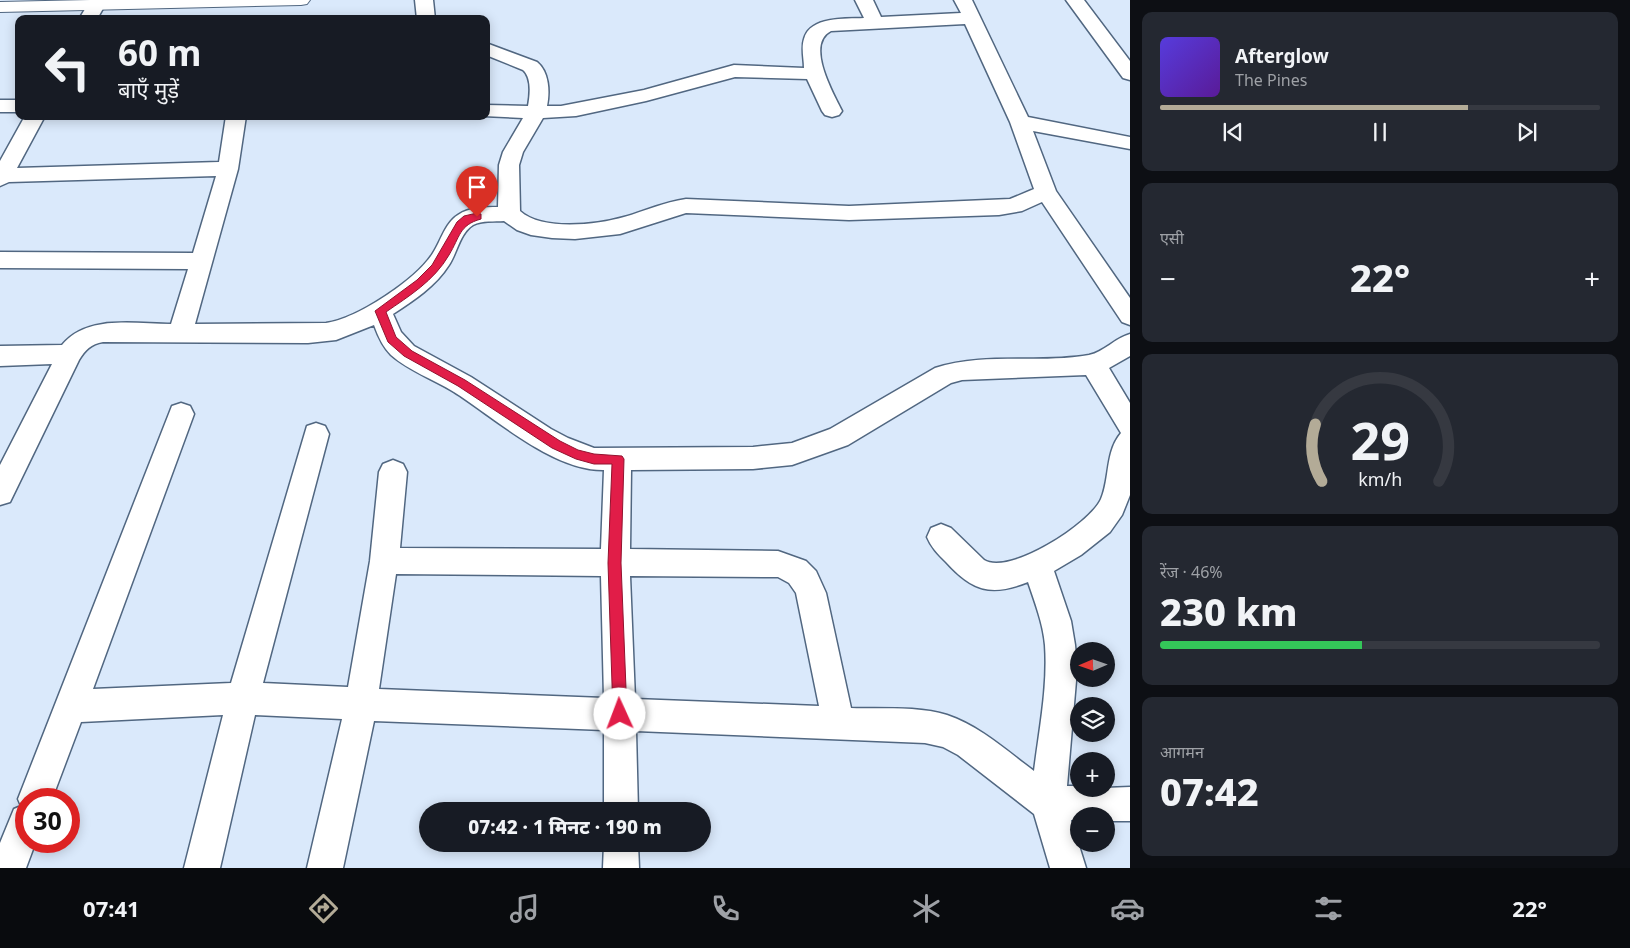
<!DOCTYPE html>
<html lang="hi">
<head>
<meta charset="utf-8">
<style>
	body { margin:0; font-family:"Noto Sans","Noto Sans Devanagari",sans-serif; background:#242831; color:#f1f3f6; height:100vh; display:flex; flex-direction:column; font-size:19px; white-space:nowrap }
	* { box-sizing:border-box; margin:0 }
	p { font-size:16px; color:#9ea1a6 }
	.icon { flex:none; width:28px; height:28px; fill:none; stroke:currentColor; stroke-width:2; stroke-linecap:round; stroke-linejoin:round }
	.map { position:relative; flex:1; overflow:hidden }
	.details { display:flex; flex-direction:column; gap:12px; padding:12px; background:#0d0f14; width:500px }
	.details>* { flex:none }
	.banner { position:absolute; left:15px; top:15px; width:475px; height:105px; border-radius:10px; box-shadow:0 2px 12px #0003; background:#171b24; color:#f1f3f6; overflow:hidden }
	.needle { width:32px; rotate:268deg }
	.buttons { position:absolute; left:1070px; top:642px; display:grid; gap:10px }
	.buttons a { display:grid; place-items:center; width:45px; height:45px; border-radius:50%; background:#171b24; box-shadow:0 2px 12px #0003; font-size:25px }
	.speed { position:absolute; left:15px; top:788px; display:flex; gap:10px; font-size:25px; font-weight:700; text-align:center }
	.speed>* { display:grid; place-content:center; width:65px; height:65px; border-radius:50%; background:#171b24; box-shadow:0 2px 12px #0003; line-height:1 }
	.speed .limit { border:8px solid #d22; background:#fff; color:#111 }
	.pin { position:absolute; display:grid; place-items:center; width:42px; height:42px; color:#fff; margin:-51px -21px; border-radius:50% 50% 50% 0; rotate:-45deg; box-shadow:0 0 5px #0007 }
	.pin .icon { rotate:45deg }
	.me { position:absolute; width:55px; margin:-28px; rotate:358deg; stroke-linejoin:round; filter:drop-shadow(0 0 4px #0008) }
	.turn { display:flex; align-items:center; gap:18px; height:105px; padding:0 20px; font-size:22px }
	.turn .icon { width:65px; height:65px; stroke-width:2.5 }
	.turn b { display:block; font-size:35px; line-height:42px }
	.big { font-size:38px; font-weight:800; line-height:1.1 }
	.details .tile { flex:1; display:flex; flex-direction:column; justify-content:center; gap:8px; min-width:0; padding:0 18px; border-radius:10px; background:#242831 }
	.details .dial { align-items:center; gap:0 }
	.dial svg { height:130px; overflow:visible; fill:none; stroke:#363941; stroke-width:7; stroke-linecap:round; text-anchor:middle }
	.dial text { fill:#f1f3f6; stroke:none }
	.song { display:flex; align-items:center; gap:15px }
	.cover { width:60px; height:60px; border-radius:8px; background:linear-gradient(135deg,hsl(250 70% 55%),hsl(270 70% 35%)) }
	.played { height:5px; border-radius:2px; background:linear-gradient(90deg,#b3ab97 70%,#363941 70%) }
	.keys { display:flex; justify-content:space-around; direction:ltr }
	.heat { display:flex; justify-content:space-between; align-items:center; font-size:28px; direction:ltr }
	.charge { height:8px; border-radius:4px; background:linear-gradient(90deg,#34c759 46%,#363941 0) }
	.trip { position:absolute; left:419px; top:802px; width:292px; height:50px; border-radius:25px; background:#171b24; box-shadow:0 2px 12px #0003; font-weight:800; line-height:50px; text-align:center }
	.tabs { display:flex; height:80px; justify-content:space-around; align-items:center; background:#090b0e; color:#9ea1a6 }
	.tabs .icon { width:35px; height:35px }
	.tabs .active { color:#b3ab97 }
	.tabs b { font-size:22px; color:#f1f3f6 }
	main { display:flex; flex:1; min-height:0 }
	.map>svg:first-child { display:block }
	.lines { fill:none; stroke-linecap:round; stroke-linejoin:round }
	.minor-casing { stroke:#516781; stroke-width:3 }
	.secondary-casing { stroke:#516781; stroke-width:2 }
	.minor { fill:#fff; fill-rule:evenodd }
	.secondary { fill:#fff; fill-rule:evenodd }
	.route { fill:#e11d48; stroke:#92132f }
</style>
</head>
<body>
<main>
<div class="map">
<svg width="1130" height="868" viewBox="0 0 1130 868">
	<rect width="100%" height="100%" fill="#dae9fb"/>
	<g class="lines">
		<g class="minor-casing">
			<path id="minor" d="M97,0l5,1 3,4 -8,14h-18l11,-18z
				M415,0h18l2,19h-18z
				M855,0h18l8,17 80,-4 -7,-13h18l56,117 102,20v12l-97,-18 23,60 74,107v27l-8,-3 -80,-120 -20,9 -23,4 -150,5 -163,-7 -66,21 -45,5 -23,-1 -21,-3 -14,-5 -13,-9c-9,1 -22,-1 -31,4 -13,8 -16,28 -24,40 -13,21 -36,36 -56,49l8,18 13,14 57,31 80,52 17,9 26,10 159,-1 39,-4 38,-14 105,-61c50,-16 103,-4 154,-13 15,-3 26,-17 41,-21v22l-21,12 21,35v92l-8,20 -12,17 -29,23 -27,16 17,50 4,24 2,24 -10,117h12v3l51,-2v34h-24v-5h-27v4h-8l15,48h-36l-16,-54 -76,-59 -15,-8 -18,-4 -289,-12 2,80h-34v-81l-230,-9 -31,147h-36l35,-149 -87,-4 -35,153h-36l39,-153 -142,7 -29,77h-26v42h10l-10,27h-26v-25l14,-34 7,-3 -3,-7 154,-393 9,-3 9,3 4,8 -101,275 138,-6 76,-257 9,-3 9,3 4,8 -66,249 85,4 22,-126 9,-89 4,-8 10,-4 10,4 4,8 -7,76 201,1 3,-79c-51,1 -109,-52 -150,-78 -21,-13 -45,-21 -63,-37 -8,-8 -13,-19 -17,-30l-38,15 -28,3 -205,-1c-12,2 -18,8 -24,18l-69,142 -10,3v-40l52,-101 -52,2v-20l62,-1c25,-31 74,-21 109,-21l17,-55 -188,-1v-16l193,1 23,-77 -207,6 -9,4v-25l25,-45h20l-28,52 202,-6 7,-46h20l-8,53 -43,155 131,-1c31,-4 91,-44 107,-70 8,-12 12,-30 25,-38 11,-8 27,-8 40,-8l1,-42 4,-13 20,-34 -40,-2h3v-11l42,1c2,-11 4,-28 -5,-36l-37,-15v-12l51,19c12,10 13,29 10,44h14l83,-16 90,-25 70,3c0,-9 -3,-20 0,-29 6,-23 41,-20 60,-21zM965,24l45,98 24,67 -24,10 -161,7 -163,-7c-22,3 -41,12 -62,18 -28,8 -82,14 -104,-6l-1,-46 4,-13 20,-34 33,-2 70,-15 89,-24 72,2 15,32 3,4 7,2 7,-2 3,-4c-9,-18 -37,-67 -11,-80zM1086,375l35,58c-16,19 -11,45 -20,66 -11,25 -92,77 -117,61l-33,-32 -10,-4 -10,4 -4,9c4,10 11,17 19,25 26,29 45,35 82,20 7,21 15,41 17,63 3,42 -6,85 -11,126 -27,-20 -54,-45 -87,-56 -28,-9 -67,-6 -96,-7l-25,-115 -10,-22 -10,-10 -28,-10 -148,-2 1,-79 122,-1 39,-4 56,-20 103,-62 11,-3zM396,574l205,2 3,122 -225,-9zM630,576l148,1 11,6 7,10 23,113 -184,-7z
				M1066,0h18l46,61v19l-7,-2z
				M0,100h19v12h-19z
				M604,844h34l1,24h-36z"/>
		</g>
		<g class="secondary-casing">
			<path id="secondary" d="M90,0h220l-3,4 -6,1 -301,7v-10z"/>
		</g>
		<use href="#minor" class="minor"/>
		<use href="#secondary" class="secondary"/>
	</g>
	<path class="route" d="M477,213l4,1v5c-22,6 -21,18 -32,36 -15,26 -40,41 -63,57l10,25 16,14 53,29 95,61 18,9 16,4 28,2 2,3 -3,104 6,151 -2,5 -5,2 -5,-2 -2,-5 -5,-151 4,-99h-18l-18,-5 -24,-11 -94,-62 -54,-30 -16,-14 -13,-31 42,-31 15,-15 25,-43 7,-6z"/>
</svg>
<div class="buttons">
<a><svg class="needle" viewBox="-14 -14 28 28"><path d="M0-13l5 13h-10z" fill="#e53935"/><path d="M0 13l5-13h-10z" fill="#9ea1a6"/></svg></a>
<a><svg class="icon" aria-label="layers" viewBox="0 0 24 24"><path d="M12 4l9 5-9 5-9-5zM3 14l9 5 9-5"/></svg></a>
<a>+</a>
<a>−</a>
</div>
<div class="speed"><div class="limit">30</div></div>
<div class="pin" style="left:477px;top:217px;background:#d93025"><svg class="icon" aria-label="arrive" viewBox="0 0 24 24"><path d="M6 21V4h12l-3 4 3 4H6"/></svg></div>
<svg class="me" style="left:620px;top:714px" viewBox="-20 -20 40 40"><circle r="19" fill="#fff"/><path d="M0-13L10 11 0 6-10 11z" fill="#e11d48"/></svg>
<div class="trip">07:42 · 1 मिनट · 190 m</div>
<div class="banner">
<div class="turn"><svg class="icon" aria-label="left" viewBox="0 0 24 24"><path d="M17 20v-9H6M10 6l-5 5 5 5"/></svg><div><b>60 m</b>बाएँ मुड़ें</div></div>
</div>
</div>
<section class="details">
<div class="tile">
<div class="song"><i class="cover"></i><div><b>Afterglow</b><p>The Pines</p></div></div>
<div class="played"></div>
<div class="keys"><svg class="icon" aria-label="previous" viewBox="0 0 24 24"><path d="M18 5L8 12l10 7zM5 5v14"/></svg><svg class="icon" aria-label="pause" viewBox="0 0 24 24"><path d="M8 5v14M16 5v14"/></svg><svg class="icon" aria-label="next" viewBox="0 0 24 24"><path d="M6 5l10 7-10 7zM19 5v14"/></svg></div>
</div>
<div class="tile"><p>एसी</p>
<div class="heat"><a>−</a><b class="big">22°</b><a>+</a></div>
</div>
<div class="tile dial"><svg viewBox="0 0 100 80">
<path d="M14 69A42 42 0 1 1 86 69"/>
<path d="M14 69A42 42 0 0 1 10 34" stroke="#b3ab97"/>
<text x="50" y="56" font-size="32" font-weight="700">29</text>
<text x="50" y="72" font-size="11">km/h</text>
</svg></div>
<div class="tile"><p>रेंज · 46%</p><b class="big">230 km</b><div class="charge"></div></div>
<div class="tile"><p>आगमन</p><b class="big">07:42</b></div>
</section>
</main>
<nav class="tabs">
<b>07:41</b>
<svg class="icon active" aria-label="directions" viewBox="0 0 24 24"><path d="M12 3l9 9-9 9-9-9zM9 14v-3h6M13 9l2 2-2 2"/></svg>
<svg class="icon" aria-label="music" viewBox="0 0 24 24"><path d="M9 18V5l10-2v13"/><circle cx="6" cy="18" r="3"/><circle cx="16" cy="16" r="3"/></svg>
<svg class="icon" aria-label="phone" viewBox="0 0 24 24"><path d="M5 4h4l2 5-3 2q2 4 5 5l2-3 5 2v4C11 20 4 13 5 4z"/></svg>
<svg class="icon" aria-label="climate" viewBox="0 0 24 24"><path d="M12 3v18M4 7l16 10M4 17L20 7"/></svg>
<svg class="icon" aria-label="car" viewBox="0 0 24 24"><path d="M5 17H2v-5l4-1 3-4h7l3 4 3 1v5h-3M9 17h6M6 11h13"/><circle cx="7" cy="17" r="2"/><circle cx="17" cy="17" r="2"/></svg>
<svg class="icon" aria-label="filters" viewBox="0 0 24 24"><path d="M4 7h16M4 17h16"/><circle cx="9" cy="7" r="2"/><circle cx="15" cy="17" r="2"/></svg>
<b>22°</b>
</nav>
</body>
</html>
